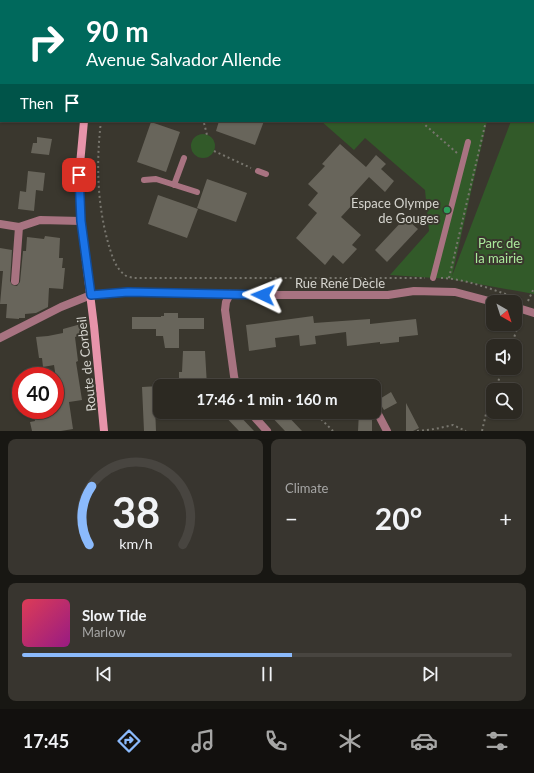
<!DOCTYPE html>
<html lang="en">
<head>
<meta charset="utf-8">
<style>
	body { margin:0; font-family:Lato,sans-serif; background:#38352f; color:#f1f3f6; height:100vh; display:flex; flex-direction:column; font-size:15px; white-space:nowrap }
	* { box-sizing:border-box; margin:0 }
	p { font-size:13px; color:#a6a6a5 }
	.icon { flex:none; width:22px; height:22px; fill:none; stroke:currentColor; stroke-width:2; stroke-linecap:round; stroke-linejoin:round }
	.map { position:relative; height:431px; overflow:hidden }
	.drawer { display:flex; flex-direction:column; gap:8px; padding:8px; background:#181713; flex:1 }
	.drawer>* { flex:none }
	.hud { position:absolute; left:0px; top:0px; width:534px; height:122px; box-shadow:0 1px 3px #0004,0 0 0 1px #484540; background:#00695c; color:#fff; overflow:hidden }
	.needle { width:26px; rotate:141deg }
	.fabs { position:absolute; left:486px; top:295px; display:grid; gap:8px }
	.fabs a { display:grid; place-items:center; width:36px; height:36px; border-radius:8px; background:#2c2922; box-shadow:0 1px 3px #0004,0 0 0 1px #484540; font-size:20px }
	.speed { position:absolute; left:12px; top:367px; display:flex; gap:8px; font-size:20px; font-weight:700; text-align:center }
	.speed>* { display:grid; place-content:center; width:52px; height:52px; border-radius:50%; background:#2c2922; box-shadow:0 1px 3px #0004,0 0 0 1px #484540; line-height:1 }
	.speed .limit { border:6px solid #d22; background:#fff; color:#111 }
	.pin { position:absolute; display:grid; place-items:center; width:34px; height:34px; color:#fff; margin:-17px; border-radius:8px; box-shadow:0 2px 6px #0006 }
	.me { position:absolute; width:44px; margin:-22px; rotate:272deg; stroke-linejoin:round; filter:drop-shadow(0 0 3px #0008) }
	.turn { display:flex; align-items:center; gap:14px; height:84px; padding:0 20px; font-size:18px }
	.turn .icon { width:52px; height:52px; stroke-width:2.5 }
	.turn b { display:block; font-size:28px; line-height:34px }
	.then { display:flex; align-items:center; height:38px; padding:0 20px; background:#0003; gap:8px; font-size:15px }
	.big { font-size:30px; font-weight:700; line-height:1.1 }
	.drawer .widget { flex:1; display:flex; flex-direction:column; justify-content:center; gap:6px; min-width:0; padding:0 14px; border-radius:8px; background:#38352f }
	.drawer .dial { align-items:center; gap:0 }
	.dial svg { height:104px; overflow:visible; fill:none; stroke:#484540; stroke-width:7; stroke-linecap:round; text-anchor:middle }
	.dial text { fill:#f1f3f6; stroke:none }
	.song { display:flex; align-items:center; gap:12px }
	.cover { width:48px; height:48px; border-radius:6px; background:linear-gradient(135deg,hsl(350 70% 55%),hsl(310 70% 35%)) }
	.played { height:4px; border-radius:2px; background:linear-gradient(90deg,#8bbafc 55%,#484540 55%) }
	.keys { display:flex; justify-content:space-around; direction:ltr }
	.heat { display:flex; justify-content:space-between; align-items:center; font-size:22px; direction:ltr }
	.drawer .tiles { flex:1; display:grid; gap:8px; grid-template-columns:1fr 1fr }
	.widget:last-child { grid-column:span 2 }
	.trip { position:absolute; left:153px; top:379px; width:228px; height:40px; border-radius:8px; background:#2c2922; box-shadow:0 1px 3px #0004,0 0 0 1px #484540; font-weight:700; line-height:40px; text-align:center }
	.menu { display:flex; height:64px; justify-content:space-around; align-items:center; background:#12100e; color:#a6a6a5 }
	.menu .icon { width:28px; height:28px }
	.menu .current { color:#8bbafc }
	.menu b { font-size:18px; color:#f1f3f6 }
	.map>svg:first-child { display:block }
	.green { fill:#325a29 }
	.building { fill:#68655b }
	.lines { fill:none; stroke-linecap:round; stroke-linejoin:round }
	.path { stroke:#78766e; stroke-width:2; stroke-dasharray:2 3; stroke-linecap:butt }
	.service { stroke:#a87381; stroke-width:6 }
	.minor { stroke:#a87381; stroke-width:8 }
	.tertiary { stroke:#a87381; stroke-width:8 }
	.secondary { stroke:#e794aa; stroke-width:8 }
	.route-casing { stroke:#114b97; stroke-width:10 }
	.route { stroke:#1a73e8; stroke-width:7 }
	.leisure-dot { fill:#2e9e5b; stroke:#3a372e; stroke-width:1.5 }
	.labels { text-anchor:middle; stroke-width:4; stroke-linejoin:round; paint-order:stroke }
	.poi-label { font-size:13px; fill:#d6d5cf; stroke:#3a372e; text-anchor:end }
	.park-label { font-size:13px; fill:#aae99b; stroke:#3a372e }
	.street-label { font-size:13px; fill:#d6d5cf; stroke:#3a372e }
</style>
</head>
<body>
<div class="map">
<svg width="534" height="431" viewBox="0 0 534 431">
	<rect width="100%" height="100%" fill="#3a372e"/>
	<path class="green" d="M328,0h188l-188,1z
		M534,63v231l-84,-15 -60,-4 39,-44 -4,-41 -60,-52 -11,12 -33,-29h166l-35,155 59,-155h22z
		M191 146a12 12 0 1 1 24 0a12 12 0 1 1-24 0Z"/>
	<path class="building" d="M219,121h45l-9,24 -39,-14z
		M151,122l29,10 -14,40 -29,-10z
		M37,137l15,2 -3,16 -18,-2 2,-10h4z
		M340,144l26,23 10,-12 10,9 -5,5 13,12 -9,11 -16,-15 -19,21 5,4 -14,15 20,18 -9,10 5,4 -14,15 -10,-9 -8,10 -29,-27 21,-25 -9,-8 10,-12 -10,-9 17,-18 -3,-2z
		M28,171l17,2 -2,18 -7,-1 -2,21 -16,-2 2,-18 6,1z
		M207,179l40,14 -11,29 -39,-14z
		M158,195l40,14 -11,29 -39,-14z
		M405,218l13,11 -31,33 -12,-12z
		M45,236l15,2 -1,20h4l-1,10h3l-2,21 -14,-1 -1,19 -12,6 -11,1v4h-6v1l-13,-1 1,-14h-7l3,-33h-3v-23l12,2 -2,31 2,4 5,1 3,-4 3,-31h3l1,-14 17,2z
		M164,313h14v5h26v11h-25v19h-14l-2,-12h-7v-7h-24v-12h29v-1h3z
		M313,316l1,7 56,-4v5l46,-5 2,16 -19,2v5l-19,2v-2l-33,4 -1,-14 -31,4 1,8 -16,2 -1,-11 -24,3 1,9 -27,4 -3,-26z
		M81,324l1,11 -7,2 3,24 -2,1 6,38 -13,2 4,27 -12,2h-29l-2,-9 5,-1 -2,-10 22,-1v-11l4,-1 -5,-33 -11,2 -1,-9h-3l-3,-21 12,-1 15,-3v-4z
		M183,351h22l2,35h-28v-14h3z
		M160,386v20l-5,1 1,24h-12l-2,-44z
		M391,392l6,11 -13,7 -6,-10z
		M406,403l13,25 -6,3h-7z
		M221,412h15l18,19h-15z
		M267,412h17l18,19h-17z
		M359,412h13v19h-14z"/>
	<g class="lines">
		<path class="path" d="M132,1v-1
			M353,1l1,-1
			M515,1v-1
			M533,9l1,-6
			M533,50l1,8
			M101,121c-5,42 -4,84 8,125 3,10 7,23 16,29 2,2 6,2 9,3h291
			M423,121l1,3 33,29
			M204,123l3,12
			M214,151l37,17
			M441,278c25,1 50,11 73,19
			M449,278l37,-157
			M528,301l6,-13
			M511,346l10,-28
			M495,390l8,-22
			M314,412l19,19
			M417,431l18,-2 18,-4 13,6
			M482,431l4,-17 7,-19"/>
		<path class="service" d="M258,171l8,3
			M144,180l12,-1 41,13
			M174,185l10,-27
			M433,278l35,-136"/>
		<path class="minor" d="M0,41h1
			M0,224l19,3 21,-7 41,1
			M15,281l4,-54
			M230,294l-4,8 -1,8 9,66 2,10
			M0,338l61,-31 30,-12
			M250,412l17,19
			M377,412l10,19"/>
		<path class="tertiary" d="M91,295l37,-3 135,3h125l26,-4 41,1 38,10
			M515,307l19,6"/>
		<path class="secondary" d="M116,1v-1
			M84,121l-5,54 2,46 13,105 10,105"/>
	</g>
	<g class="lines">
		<g class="route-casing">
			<path id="route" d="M79,175l2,46 10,74 37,-3 135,3"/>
		</g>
		<use href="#route" class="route"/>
	</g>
	<circle class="leisure-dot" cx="447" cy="210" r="4"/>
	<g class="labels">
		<g class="poi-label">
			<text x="439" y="208">Espace Olympe<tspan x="439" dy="15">de Gouges</tspan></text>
		</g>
		<g class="park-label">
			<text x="499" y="248">Parc de<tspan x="499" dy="15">la mairie</tspan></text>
		</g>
		<g class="street-label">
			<text x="340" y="288">Rue René Dècle</text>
			<text transform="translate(86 364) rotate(-96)" y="5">Route de Corbeil</text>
		</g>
	</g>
</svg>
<div class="fabs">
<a><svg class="needle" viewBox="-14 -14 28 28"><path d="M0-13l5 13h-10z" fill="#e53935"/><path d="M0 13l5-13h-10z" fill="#a6a6a5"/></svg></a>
<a><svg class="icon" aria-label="sound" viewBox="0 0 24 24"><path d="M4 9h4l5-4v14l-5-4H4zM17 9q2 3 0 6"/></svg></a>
<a><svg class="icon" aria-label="search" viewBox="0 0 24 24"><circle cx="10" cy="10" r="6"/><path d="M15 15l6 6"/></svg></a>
</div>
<div class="speed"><div class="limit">40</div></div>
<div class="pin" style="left:79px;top:175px;background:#d93025"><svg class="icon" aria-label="arrive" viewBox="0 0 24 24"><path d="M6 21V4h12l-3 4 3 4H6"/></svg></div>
<svg class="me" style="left:263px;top:295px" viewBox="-20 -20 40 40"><path d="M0-17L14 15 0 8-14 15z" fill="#1a73e8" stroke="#fff" stroke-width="4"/></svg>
<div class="trip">17:46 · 1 min · 160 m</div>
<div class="hud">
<div class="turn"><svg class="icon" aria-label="right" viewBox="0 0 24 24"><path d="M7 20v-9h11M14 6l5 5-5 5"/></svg><div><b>90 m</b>Avenue Salvador Allende</div></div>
<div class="then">Then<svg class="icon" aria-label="arrive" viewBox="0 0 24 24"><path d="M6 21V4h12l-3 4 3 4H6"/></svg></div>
</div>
</div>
<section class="drawer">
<div class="tiles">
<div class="widget dial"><svg viewBox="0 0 100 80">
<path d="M14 69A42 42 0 1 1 86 69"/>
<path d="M14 69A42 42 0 0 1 16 24" stroke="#8bbafc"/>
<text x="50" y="56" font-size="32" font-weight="700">38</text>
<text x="50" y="72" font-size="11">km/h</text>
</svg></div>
<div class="widget"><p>Climate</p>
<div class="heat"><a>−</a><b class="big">20°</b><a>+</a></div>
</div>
<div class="widget">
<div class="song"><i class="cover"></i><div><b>Slow Tide</b><p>Marlow</p></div></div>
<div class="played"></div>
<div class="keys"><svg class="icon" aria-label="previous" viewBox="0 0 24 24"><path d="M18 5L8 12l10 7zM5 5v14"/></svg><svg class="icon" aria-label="pause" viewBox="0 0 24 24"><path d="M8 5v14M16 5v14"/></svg><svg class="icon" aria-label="next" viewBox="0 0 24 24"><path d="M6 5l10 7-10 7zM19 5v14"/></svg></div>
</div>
</div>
</section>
<nav class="menu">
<b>17:45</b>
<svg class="icon current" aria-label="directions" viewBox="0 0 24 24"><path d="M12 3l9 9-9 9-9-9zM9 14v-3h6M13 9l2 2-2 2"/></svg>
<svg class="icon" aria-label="music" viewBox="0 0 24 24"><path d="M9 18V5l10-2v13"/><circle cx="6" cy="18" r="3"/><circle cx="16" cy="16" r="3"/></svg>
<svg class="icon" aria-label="phone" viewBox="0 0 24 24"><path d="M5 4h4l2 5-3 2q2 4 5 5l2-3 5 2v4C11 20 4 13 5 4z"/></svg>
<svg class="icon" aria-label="climate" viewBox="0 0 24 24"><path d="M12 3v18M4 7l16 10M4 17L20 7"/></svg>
<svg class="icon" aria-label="car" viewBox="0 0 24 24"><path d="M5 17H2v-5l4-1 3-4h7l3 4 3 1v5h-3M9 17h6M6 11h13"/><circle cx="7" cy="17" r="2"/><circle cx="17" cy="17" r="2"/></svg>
<svg class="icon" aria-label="filters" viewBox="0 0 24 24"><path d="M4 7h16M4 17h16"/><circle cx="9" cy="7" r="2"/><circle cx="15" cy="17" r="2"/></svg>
</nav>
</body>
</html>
